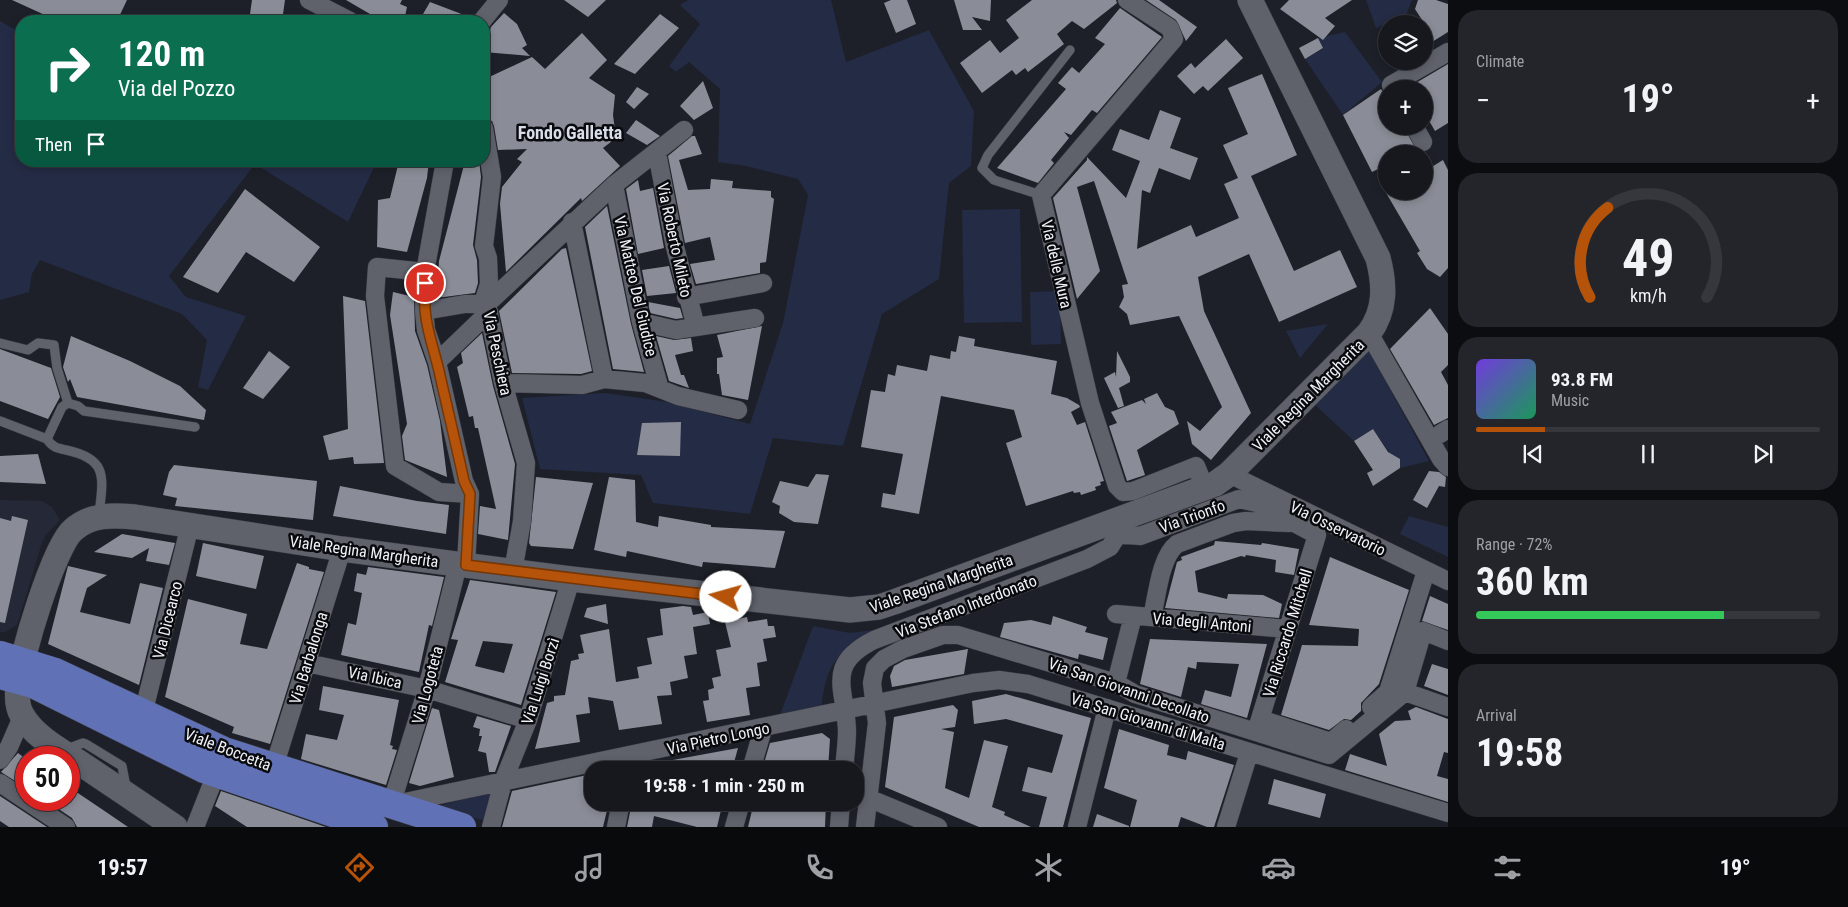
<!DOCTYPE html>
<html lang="en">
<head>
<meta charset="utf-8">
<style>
	body { margin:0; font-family:"Roboto Condensed",sans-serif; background:#23252b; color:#f1f3f6; height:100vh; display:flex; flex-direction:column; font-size:19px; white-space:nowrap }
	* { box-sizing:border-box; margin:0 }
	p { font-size:16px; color:#9ea0a4 }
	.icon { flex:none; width:28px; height:28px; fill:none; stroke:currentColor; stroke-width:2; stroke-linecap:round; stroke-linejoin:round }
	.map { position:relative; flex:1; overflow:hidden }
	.sheet { display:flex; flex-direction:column; gap:10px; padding:10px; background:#0c0d10; width:400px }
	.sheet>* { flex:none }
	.hud { position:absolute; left:15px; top:15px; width:475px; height:152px; border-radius:20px; box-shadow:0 2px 8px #0003,0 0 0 1px #35373c; background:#0b6e4f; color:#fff; overflow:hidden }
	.controls { position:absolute; left:1378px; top:15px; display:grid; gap:10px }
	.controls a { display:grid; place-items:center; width:55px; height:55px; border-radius:50%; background:#16181e; box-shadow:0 2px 8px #0003,0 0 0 1px #35373c; font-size:25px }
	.speed { position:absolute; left:15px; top:746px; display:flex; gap:10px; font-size:25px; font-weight:700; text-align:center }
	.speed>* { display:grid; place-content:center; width:65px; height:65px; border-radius:50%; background:#16181e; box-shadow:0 2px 8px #0003,0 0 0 1px #35373c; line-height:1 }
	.speed .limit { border:8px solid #d22; background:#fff; color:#111 }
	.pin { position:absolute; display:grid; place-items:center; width:42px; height:42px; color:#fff; margin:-21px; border:2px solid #fff; border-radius:50%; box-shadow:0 1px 5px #0007 }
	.me { position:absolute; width:55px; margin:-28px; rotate:277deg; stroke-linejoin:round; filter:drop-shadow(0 0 4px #0008) }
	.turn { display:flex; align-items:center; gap:18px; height:105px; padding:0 20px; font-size:22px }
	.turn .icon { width:65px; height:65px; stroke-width:2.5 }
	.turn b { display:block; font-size:35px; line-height:42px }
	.then { display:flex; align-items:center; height:48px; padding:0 20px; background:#0003; gap:10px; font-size:19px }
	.big { font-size:38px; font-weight:700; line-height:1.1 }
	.sheet .tile { flex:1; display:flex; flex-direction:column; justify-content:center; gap:8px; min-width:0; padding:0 18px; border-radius:20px; background:#23252b }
	.sheet .dial { align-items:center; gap:0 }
	.dial svg { height:130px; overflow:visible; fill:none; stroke:#35373c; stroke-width:7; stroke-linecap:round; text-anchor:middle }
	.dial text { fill:#f1f3f6; stroke:none }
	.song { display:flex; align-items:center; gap:15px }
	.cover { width:60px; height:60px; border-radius:8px; background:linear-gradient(135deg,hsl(260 70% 55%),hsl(150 70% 35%)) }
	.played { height:5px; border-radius:2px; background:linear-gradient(90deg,#b45309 20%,#35373c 20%) }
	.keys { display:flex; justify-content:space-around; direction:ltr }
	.heat { display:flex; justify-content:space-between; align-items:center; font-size:28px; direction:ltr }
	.charge { height:8px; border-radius:4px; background:linear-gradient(90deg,#34c759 72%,#35373c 0) }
	.trip { position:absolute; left:584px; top:761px; width:280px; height:50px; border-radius:20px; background:#16181e; box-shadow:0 2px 8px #0003,0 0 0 1px #35373c; font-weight:700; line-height:50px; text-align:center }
	.dock { display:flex; height:80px; justify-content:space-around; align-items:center; background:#090a0c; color:#9ea0a4 }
	.dock .icon { width:35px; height:35px }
	.dock .selected { color:#b45309 }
	.dock b { font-size:22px; color:#f1f3f6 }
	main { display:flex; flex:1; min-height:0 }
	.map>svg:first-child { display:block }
	.built { fill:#252937 }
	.green { fill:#242b44 }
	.building { fill:#8a8d97; fill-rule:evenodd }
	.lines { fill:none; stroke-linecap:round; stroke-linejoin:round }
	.lane-casing { stroke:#3b3d43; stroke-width:10 }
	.street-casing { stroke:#3b3d43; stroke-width:19 }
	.secondary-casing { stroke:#3b3d43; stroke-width:26 }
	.primary-casing { stroke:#3b3d43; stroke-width:29 }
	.lane { stroke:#5f626b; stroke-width:9 }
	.street { stroke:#5f626b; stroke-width:18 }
	.secondary { stroke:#5f626b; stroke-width:25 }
	.primary { stroke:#6171b5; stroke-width:28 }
	.route-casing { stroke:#753606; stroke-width:12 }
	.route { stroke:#b45309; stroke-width:9 }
	.labels { text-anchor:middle; stroke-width:5; stroke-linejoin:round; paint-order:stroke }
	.street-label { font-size:16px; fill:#f0f2f8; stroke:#090a0d }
	.neighbourhood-label { font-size:18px; font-weight:bold; fill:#d9dde8; stroke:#090a0d }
</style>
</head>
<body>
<main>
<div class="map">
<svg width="1448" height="827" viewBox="0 0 1448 827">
	<rect width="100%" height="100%" fill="#1d2028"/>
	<path class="built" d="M0,500l42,1 10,6 8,13 -14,15 -4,8 -25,82 -12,7h-5z"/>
	<path class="green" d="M688,0h143l15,62 83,-32 45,81 -3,55 -22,17 -10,96 -57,35 -39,132 -70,-8 -23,76 -97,-11 -12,-28 -101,-6 -18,-71 84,-5 61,9 83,22 33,-101 25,-128 -10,-16 -52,-13 -28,-4 2,-73 -31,-27 -13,10 -7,-6 31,-42 -20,-19z
		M1366,0h46l-6,15 -30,13z
		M0,21l21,12v128h356l-29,61 -93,-58 -86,112 17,21 60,19 -38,74 -10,-3 9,-47 -25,-26 -142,-54 -8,14 -3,18 -29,8z
		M1345,32l37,50 -39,33 -38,-56 18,-10 -5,-11z
		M1020,209l2,113 -58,1 -2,-113z
		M1060,291l1,53 -30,1 -1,-53z
		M1328,324l-28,34 -14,-27z
		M1367,347l62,114 -29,7 -27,-39 -19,12 -41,-38z
		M1409,516l39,11v30l-48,-23z
		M813,626l37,7 32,-4c-45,23 -55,30 -61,82l-44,12z
		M493,791l-7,30 -45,-12 1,-4z"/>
	<path class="building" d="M12,0h115l-10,21h-59z
		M252,0h33l-3,21h-33z
		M346,0h56l-2,4 7,3 -3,14h-22z
		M564,0h42l-18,17z
		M891,0h16l9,24 -20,9 -12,-30z
		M954,0h37l-1,21 -18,-4 10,13h-19z
		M1032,0h84l1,3 -33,26 -12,-8 -15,13 7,10 -36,28 -3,-4 -9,7 -4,-5 -30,23 -22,-30 30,-23 10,13 19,-15 -13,-18z
		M1146,0h13l38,27 -11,14 -10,-21z
		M1289,0h63l-27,18 10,8 -12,14 -43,-31z
		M1418,0h18l12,4v28l-24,15v-24l-9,-14z
		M430,2l42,16v3h-53z
		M1120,8l42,29 -65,76 -5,-3 -21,25 -7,-3 5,6 -18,22 3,3 -16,20 -41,-15 69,-79 -8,-6 14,-16 7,6 26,-29 -10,-6z
		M504,13l13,11 10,21 -5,3 8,8 -46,-4 7,-25z
		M660,14l19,14 -44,46 -21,-10z
		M582,33l25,27 -18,18 26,17 -2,20 3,23 -13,10 17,18 -38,35 -1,-3 -75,74 -6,-68 2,-17 20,-25 -5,-3 10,-10 -29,1 -4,-24 -2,-5 -8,-3v-8h5l-4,-31 47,-22 13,12z
		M1318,38l5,10 -18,11 -6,-11z
		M1226,39l17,19 -35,33 -5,-5 -9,8 -17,-18 14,-13 4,5z
		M1448,64v59l-13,8 -11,-19v-23h-14l-1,-2z
		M1262,74l35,81 -46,21 43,95 46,-21 17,37 -78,35 -30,-68 -51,23 6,34 47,102 -40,47 -19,-16 -5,-23 13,10 22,-24 -43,-91 -49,9 -3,-11 -8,-7 5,-10 -2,-12 6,-1 -34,-103 -17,6 23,84 -23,28 -24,-101 34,-38v-3l39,41 14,-37 -28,-11 8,-21 29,11 11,-30 21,8 -11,30 28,10 -8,22 -31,-12 -9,25 -8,-3 -5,59 54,-24 5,12 43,-19 -15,-34 14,-6 -15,-33 25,-11 -20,-46z
		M703,81l10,27 -19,12 -14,-14z
		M637,87l12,7 -15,15 -8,-7z
		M1381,89l5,8v29h17l13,23 -8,5h-22v11l-14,7 -29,-57z
		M636,120l24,16 -13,9 -21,-12z
		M692,136h3l7,18 -23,6 9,30 22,-1 1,-10 22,2 -1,7 39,3v6l3,2 -3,24 -5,39 -6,1v10l-64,11 -6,-20 25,-4 -5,-23 -25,6 -17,-87z
		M1443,160l5,10v98l-8,9 -13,-8 -10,-16 3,-2 -35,-60h39v-29l6,6z
		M399,161h30l-2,17 -20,74 -30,-5 1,-47 12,-2z
		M465,161h14l2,16 -8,68 4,15 1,23 -3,10 -39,5 3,-37z
		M638,180l2,11 13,-3 11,60 -26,6 -12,-65z
		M245,189l75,58 -26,35 -48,-30 -28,41 -35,-16z
		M607,206l24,118 13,48 -31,-3 -28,-142z
		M566,248l26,123 -11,3 -69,-1 -13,-62 63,-62z
		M669,266l7,27 -29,3 -5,-26z
		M393,292l21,5 1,34 12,34 13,56 7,56 -42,-17 -3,-24 5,-12 -17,-109z
		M343,296l22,5 19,162 -30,1 -1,-7 -24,3 -6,-24 25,-7z
		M648,302l32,6 3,10 -7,1 -26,-6z
		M1430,308l18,26v31l-7,7 7,13v33l-14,7 -44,-76z
		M762,326l-14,74 -26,-5 -3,-21h-2v-16l6,-1 -6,-22z
		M482,333l11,53 22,78 -7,76 -30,-6 2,-28 16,3 -18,-81h-3l-2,-12 -4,1 -12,-50 6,-4 -2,-10z
		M71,336l59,25 50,25 26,24 -2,10 -127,-23 -7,-18 -2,3 -5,-15z
		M656,336l18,4 17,-2 2,13 -18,4 6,20h3l5,13 -20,-7z
		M959,336l16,3 -1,7 83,15 -6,33 16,4 12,7 1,2 -9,5 6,13 8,-3 19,59 -4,1 1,3 -6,2 1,3 -15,5 -1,-3 -6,1 -1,-2 -47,15 -20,-63 16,-6 -8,-27 -73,-14 -22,118 -38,-7 2,-14 12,2 8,-41 -42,-7 10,-57 14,2 3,-18 7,2 2,-11 30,6 3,-16 20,4 1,-8 5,1z
		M0,349l51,19 9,29 -12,22 -48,-18z
		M269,351l21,16 -27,32 -20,-11z
		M1117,351l13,26v5l-11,6 5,18 -6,2 -14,-30 11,-6 1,5z
		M1157,393l8,14 9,4 5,13 -42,26 8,25 -18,6 -18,-55 8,-3 -6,-11 31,-12 4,4 -2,-5z
		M681,422l-1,34 -43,-1 5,-32z
		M1373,429l15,23 12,7v9l-27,18 -6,-13 6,-3 -19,-29z
		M38,454l8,30 -46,-2v-26z
		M174,465l143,16 -4,39 -138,-14 2,-8 -14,-3 6,-23z
		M1429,471l10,1 7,5 -1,10 -6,-1 -12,22 -14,-8z
		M816,474l13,1 -11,49 -24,-2 -15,-9 1,-7 -8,-4 8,-21 28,6z
		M536,477l57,6 -20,66 -42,-3 -2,-3z
		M609,477l26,3 1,42 22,5 1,-11 52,9v2l74,4 -10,37 -72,-6 -1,5 -75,-16 -1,6 -32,-7z
		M340,486l77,15 32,4 -3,29 -113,-18z
		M12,516l16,4 -23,103 -5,-1v-104l11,3z
		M122,534l53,9 -6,22 -23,-4 3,-13 -17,10 -38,-6z
		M1215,541l46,4 1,-2 37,6 -5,26 -19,-3 1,-12 -30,-5 -1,2 -4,-1 -46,15 3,21 29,7 1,-5 35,1 19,9 -3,14 -114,-10 12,-46 5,-2 -1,-3 33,-12z
		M203,543l61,13 -8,33 -60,-13z
		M1330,557l79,33 -30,94 -18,19v8l-10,9 -7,-1 -15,11 -48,-15 21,-70 56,1 1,-17 -50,-4z
		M297,563l12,4v2l15,3 -54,172 -38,-11 2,-6 -69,-30 23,-98 59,15 -7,30 27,5z
		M68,566l39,9 -20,13 -7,24 50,12 10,-41 23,5 -24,97 -91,-41z
		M368,567l76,10 -12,49 -3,-1 -10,47 -78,-17 7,-32 8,2 6,-32 -8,-2 3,-18 9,2z
		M470,580l86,12 -35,113 -76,-23 13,-42 -7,-1zM483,641l30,3 -9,29 -29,-7z
		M1430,596l18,8v26l-26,-9z
		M606,604l2,20 -24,-7 3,-9z
		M683,606l8,1 2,8 15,-3 2,12 -17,3 4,27 -13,2 4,22 -18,4 2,13 -15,1 5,28 -43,6 -6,-29 -25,-4 2,16 -14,2 4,27 -45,7 12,-46 7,-2v-5l11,-1 6,-34 8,-2 -1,-5 6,-1 -4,-18 29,-6 7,53 23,-4 -2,-11 15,-3 -5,-26 16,-3 -3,-26z
		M1053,616l34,11 -2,5 23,6 -5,22 -24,-6 -1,5 -78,-22 4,-14 27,-3 20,5z
		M747,617l1,5 19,-3 1,7h6l2,11 -13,2 4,22 -10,2 3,23 -14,2 4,27 -43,7 -4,-21 6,-1 -1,-10 6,-2 -2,-10 9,-2 -5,-26 15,-3 -6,-25z
		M1150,639l117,5 -20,74 -46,-14 4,-14 26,7 8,-33 -42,-2 -1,7 -8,-2 -7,30 -41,-13z
		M968,649l-4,25 -72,13 -2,-11 4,-10 11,-6z
		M1432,664l16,5v26l-24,-9z
		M323,686l76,14 -9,45 3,1 -1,3 5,1 -11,35 -85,-26 5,-25 31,6 7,-25 -25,-5z
		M1006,694l85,24 -28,109h-24l8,-30 -25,-6 6,-24 24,6 11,-38 -57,-16 -32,5 -2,-23z
		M953,705l5,5 -3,17 -14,2 13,3 -9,56 24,10 15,-58 24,6 -16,61 13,5 -1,3 27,12h-52l-94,-40 9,-70z
		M1416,707l32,12v34l-4,-1 -7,24 11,3v23l-103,-32 5,-16 37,12 -8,-32 16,-13 16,-1 -3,-9z
		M432,708l7,2 15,67 -34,9 -11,-3z
		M477,716l34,10 -16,46h-6l-3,-19 -8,-2 4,-15h-3l1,-7 -7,-2z
		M1119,729l50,16 -2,10 19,5 2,-9 46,14 -20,62h-7l-26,-10 -3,10h-48l7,-27 -33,-12z
		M822,733l8,6 -2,31h-66l8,-27z
		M738,748l-6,22h-80l-1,-6z
		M18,753l8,6v29l-25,-16z
		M592,774v28h17l-6,25h-101l10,-36z
		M1274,779l52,15 -6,24 -52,-14z
		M69,787l40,27 19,13h-51l-5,-9 -27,-18h24z
		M221,791l105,36h-79l-32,-21z
		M0,796l47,31h-38l-9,-6z
		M632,802h26l12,3 1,-3h4l26,7 2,-7h20l-6,25h-20l-43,-11 -2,11h-25z
		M754,802h72l-1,25h-77z
		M1097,814l32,12v1h-36z"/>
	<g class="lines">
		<g class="lane-casing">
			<path id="lane" d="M1041,195l-47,-15 -12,-12 6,-13 82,-105
				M0,343l28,7 10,-7 16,2 3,23 11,35
				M0,421l47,18
				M99,515c4,-37 10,-56 -33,-65 -9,-2 -14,-3 -19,-11l15,-32 6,-4 10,3 6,5 111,16
				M64,750l19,-7 3,1 36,22 4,21"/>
		</g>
		<g class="street-casing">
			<path id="street" d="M309,0l41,21
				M1127,0l43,28 4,11 -133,156 49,208 27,83 6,6 10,-1 63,-25 9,22
				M482,21l17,-21
				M1393,89l-2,-4 57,-33
				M1414,126l9,16
				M657,153l18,94 21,80
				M445,161l-20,111 -1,39 2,19 11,32 27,119 6,13 -4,71
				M614,185l27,137 18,64
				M572,222l32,157
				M425,272l-48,-5 -2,29 20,170 44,26 31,2
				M686,297l77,-14
				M483,303l6,-19 -1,-26 -4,-12 8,-69 -8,-49
				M487,304l16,79 23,80 -4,58 -9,50
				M487,304l127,-119 70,-55
				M424,311l41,-7h22
				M641,322l35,8 79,-12
				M1369,333l72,126 7,8
				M437,362l52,-50
				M503,383l79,2 22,-6 41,4 33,13 60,14
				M1440,434l8,-5
				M1229,474l219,107
				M1118,534l22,2 99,-37 18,4 60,32 -61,197
				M458,564l-31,125 -36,116 582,-122 26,-3 29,4 420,129
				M1116,614l172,15
				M1152,617c5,-20 8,-60 25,-73l56,-21 13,-2 43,2
				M1448,641l-25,-10 -18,61 43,15
				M307,663l120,26 101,31
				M1116,683l17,-67
				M1371,707l17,-15 38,-121
				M143,714l47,-189
				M1260,719l71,23 15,-13
				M0,760l9,-13 13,-30
				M274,767l68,-218
				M751,770l12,-41
				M844,770c1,-13 3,-26 3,-39 -1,-42 -23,-66 27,-91l213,-81 23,-12 8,-13 -4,-13
				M0,783l66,44
				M868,798l70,29
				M195,827l21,-53
				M491,827l12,-45 25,-62 43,-141
				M616,827l5,-25
				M734,827l7,-25
				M839,827l2,-25
				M865,827l12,-104 -5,-40 3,-15 9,-9 19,-10 40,-14h15l158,48 19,11 194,61 76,-63
				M1077,827l30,-119
				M1226,827l23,-74"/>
		</g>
		<g class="secondary-casing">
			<path id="secondary" d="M175,827c-31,-21 -61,-41 -92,-62 -20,-13 -49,-28 -61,-50 -5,-8 -5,-20 -4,-29 2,-28 36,-140 55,-156 18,-16 40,-15 62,-13l207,32 229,30 279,31 29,-3 15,-5 321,-118 14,-10 140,-141c17,-23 16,-48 9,-75l-128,-258"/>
		</g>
		<g class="primary-casing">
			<path id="primary" d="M0,655l55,17 169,79 238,76
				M0,675l33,9 171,85 170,58"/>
		</g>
		<use href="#lane" class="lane"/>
		<use href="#street" class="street"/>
		<use href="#secondary" class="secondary"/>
		<use href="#primary" class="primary"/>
	</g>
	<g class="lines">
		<g class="route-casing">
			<path id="route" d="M425,283c-3,36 6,55 14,88 8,36 17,73 25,110l6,13 -4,71 260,32"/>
		</g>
		<use href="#route" class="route"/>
	</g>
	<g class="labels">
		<g class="street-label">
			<text transform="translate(675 240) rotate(78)" y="6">Via Roberto Mileto</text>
			<text transform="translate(1057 264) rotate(77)" y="6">Via delle Mura</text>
			<text transform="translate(636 286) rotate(77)" y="6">Via Matteo Del Giudice</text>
			<text transform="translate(498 353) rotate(78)" y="6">Via Peschiera</text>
			<text transform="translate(1308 395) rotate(-45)" y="6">Viale Regina Margherita</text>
			<text transform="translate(1192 516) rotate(-20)" y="6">Via Trionfo</text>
			<text transform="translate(1338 528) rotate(26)" y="6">Via Osservatorio</text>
			<text transform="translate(364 551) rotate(8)" y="6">Viale Regina Margherita</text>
			<text transform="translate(941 583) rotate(-19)" y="6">Viale Regina Margherita</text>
			<text transform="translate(966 606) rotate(-21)" y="6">Via Stefano Interdonato</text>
			<text transform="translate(167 620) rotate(-76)" y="6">Via Dicearco</text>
			<text transform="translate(1202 622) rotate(5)" y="6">Via degli Antoni</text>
			<text transform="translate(1287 633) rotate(-73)" y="6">Via Riccardo Mitchell</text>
			<text transform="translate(308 658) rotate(-73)" y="6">Via Barbalonga</text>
			<text transform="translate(375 677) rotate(12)" y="6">Via Ibica</text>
			<text transform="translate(540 681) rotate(-72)" y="6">Via Luigi Borzì</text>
			<text transform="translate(427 685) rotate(-75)" y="6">Via Logoteta</text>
			<text transform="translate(1129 690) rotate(19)" y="6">Via San Giovanni Decollato</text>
			<text transform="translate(1148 721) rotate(17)" y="6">Via San Giovanni di Malta</text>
			<text transform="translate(718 738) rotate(-12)" y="6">Via Pietro Longo</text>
			<text transform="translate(228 749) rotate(21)" y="6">Viale Boccetta</text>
		</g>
		<g class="neighbourhood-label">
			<text x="570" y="139">Fondo Galletta</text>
		</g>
	</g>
</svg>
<div class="controls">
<a><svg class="icon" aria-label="layers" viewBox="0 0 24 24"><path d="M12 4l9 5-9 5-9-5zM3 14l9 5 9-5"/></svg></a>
<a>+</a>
<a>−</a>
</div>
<div class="speed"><div class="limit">50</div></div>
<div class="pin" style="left:425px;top:283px;background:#d93025"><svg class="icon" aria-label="arrive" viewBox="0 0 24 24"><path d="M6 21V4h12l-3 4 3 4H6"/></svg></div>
<svg class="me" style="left:726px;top:597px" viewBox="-20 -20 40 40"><circle r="19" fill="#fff"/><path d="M0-13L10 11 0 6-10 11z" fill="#b45309"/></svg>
<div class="trip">19:58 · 1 min · 250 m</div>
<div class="hud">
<div class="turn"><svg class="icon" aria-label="right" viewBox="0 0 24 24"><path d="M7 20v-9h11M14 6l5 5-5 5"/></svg><div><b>120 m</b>Via del Pozzo</div></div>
<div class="then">Then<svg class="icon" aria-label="arrive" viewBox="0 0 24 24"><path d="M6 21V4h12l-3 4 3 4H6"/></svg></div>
</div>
</div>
<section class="sheet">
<div class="tile"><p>Climate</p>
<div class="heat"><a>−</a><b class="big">19°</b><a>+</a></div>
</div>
<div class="tile dial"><svg viewBox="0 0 100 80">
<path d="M14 69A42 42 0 1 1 86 69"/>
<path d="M14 69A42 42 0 0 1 25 14" stroke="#b45309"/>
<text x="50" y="56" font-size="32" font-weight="700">49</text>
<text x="50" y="72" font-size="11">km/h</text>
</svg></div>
<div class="tile">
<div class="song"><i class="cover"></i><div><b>93.8 FM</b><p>Music</p></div></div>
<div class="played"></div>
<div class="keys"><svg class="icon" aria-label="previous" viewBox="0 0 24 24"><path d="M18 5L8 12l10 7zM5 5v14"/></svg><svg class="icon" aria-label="pause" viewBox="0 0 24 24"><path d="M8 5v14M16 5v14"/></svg><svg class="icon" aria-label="next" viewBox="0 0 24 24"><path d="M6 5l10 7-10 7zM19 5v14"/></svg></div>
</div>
<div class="tile"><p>Range · 72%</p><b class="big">360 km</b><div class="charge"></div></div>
<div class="tile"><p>Arrival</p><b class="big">19:58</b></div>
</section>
</main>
<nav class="dock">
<b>19:57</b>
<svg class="icon selected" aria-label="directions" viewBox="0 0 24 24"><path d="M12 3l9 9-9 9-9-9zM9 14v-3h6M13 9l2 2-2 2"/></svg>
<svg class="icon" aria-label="music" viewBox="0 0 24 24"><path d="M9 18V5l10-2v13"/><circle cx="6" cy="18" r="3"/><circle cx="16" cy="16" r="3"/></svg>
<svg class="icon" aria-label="phone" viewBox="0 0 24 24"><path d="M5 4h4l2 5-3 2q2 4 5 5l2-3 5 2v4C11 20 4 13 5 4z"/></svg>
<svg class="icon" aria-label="climate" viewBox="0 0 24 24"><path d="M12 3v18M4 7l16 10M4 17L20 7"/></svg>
<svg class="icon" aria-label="car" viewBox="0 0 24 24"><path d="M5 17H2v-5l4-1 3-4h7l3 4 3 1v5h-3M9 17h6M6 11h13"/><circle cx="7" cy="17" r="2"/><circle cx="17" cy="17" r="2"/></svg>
<svg class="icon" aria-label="filters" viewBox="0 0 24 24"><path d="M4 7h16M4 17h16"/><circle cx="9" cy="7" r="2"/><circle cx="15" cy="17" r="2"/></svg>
<b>19°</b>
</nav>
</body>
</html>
